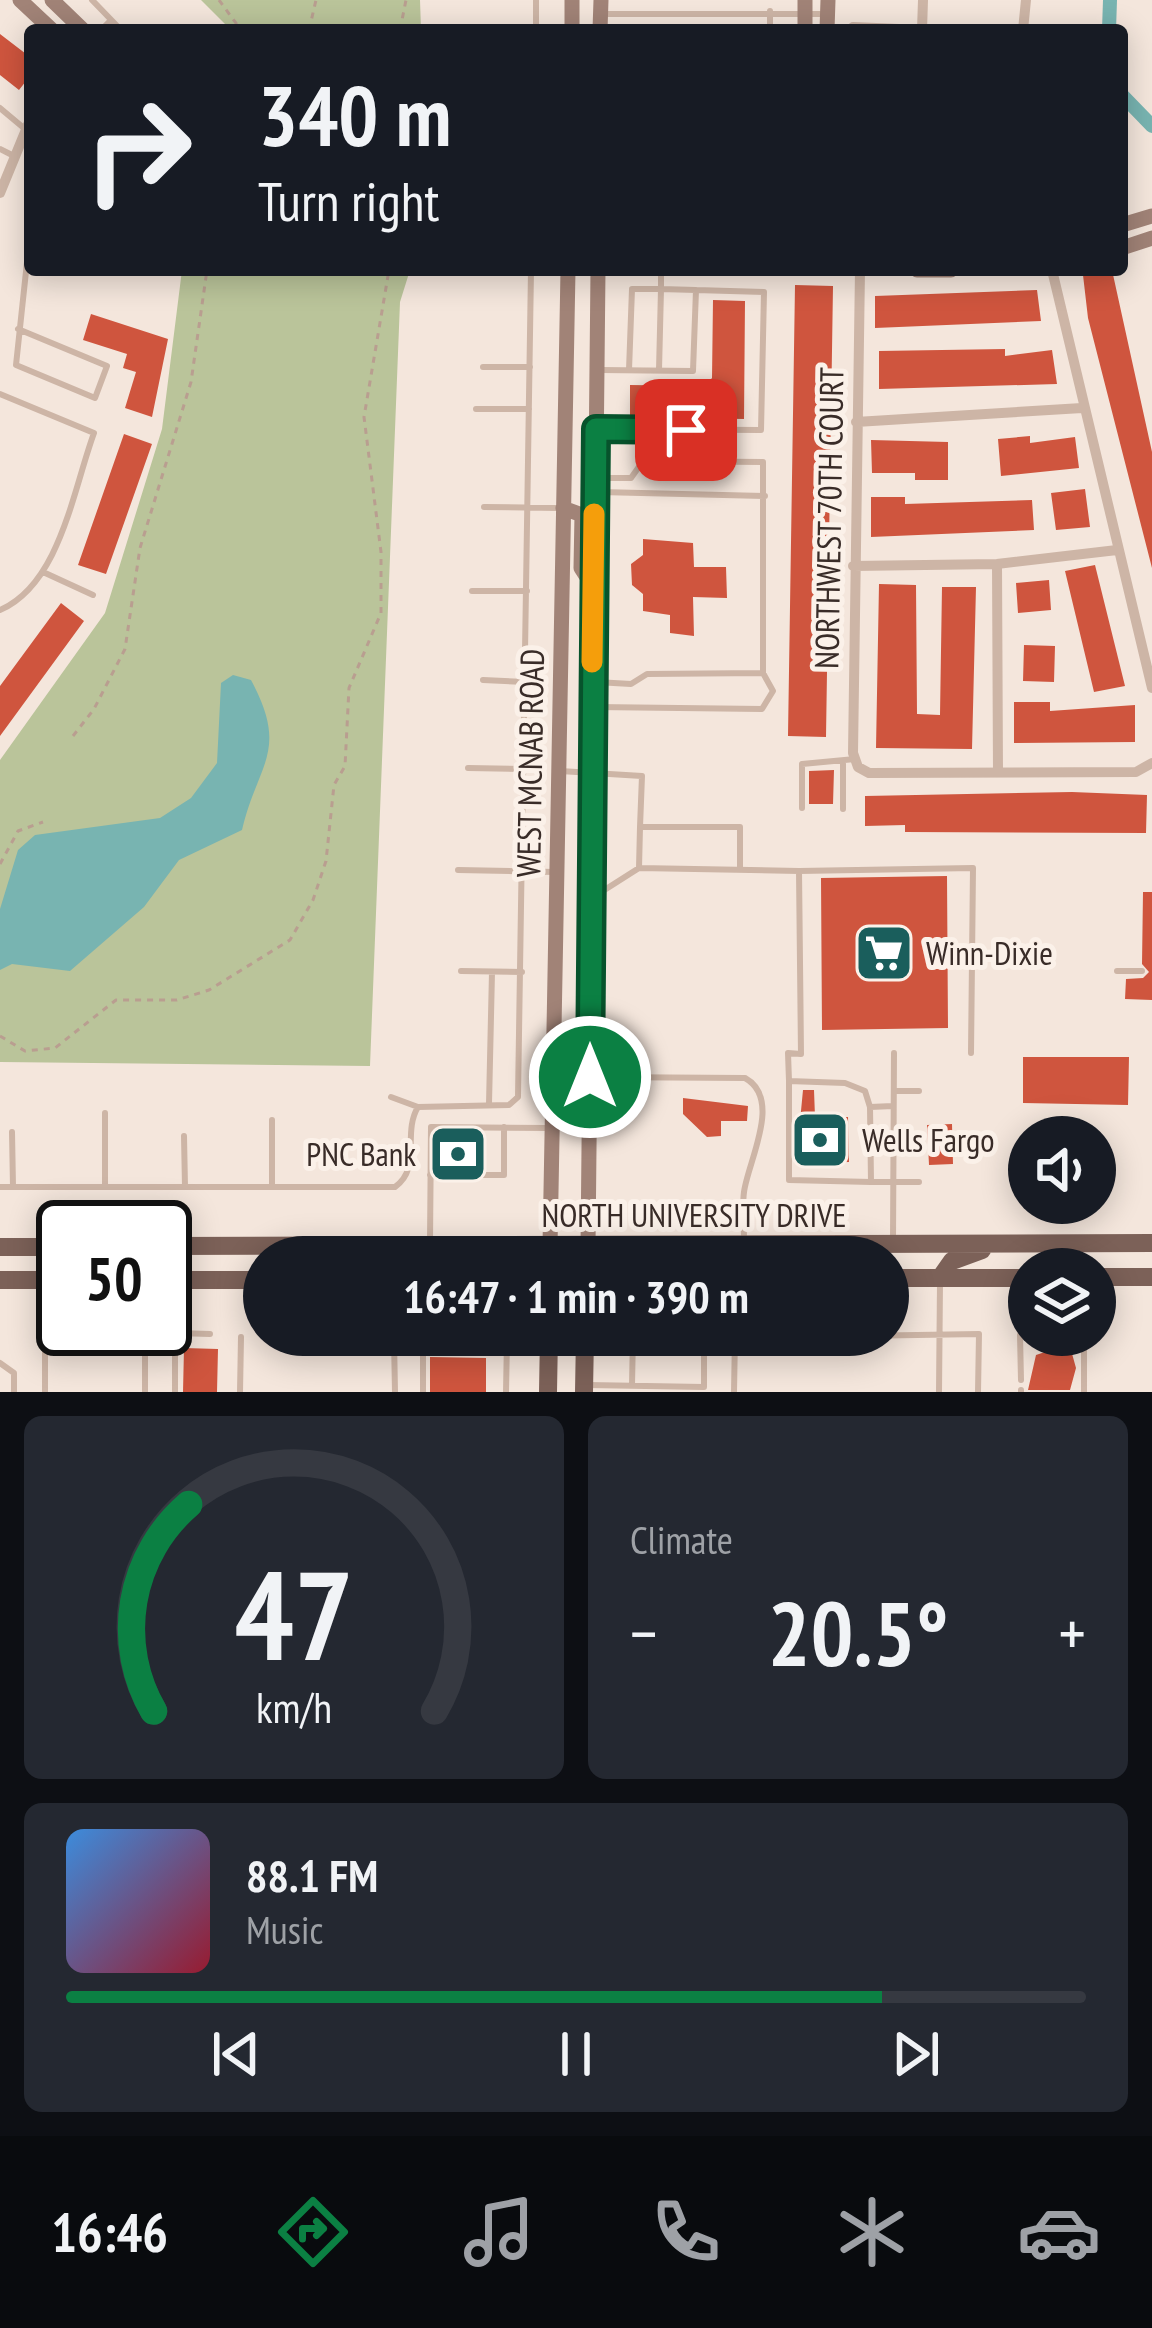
<!DOCTYPE html>
<html lang="en">
<head>
<meta charset="utf-8">
<style>
	body { margin:0; font-family:"PT Sans Narrow",sans-serif; background:#242831; color:#f1f3f6; height:100vh; display:flex; flex-direction:column; font-size:45px; white-space:nowrap }
	* { box-sizing:border-box; margin:0 }
	p { font-size:39px; color:#9ea1a6 }
	.icon { flex:none; width:66px; height:66px; fill:none; stroke:currentColor; stroke-width:2; stroke-linecap:round; stroke-linejoin:round }
	.map { position:relative; height:1392px; overflow:hidden }
	.panel { display:flex; flex-direction:column; gap:24px; padding:24px; background:#0d0f14; flex:1 }
	.panel>* { flex:none }
	.hud { position:absolute; left:24px; top:24px; width:1104px; height:252px; border-radius:12px; box-shadow:0 6px 30px #0003; background:#171b24; color:#f1f3f6; overflow:hidden }
	.tools { position:absolute; left:1008px; top:1116px; display:grid; gap:24px }
	.tools a { display:grid; place-items:center; width:108px; height:108px; border-radius:50%; background:#171b24; box-shadow:0 6px 30px #0003; font-size:60px }
	.speed { position:absolute; left:36px; top:1200px; display:flex; gap:24px; font-size:60px; font-weight:700; text-align:center }
	.speed>* { display:grid; place-content:center; width:156px; height:156px; border-radius:50%; background:#171b24; box-shadow:0 6px 30px #0003; line-height:1 }
	.speed .limit { border:6px solid #111; border-radius:18px; background:#fff; color:#111 }
	.pin { position:absolute; display:grid; place-items:center; width:102px; height:102px; color:#fff; margin:-51px; border-radius:24px; box-shadow:0 6px 18px #0006 }
	.me { position:absolute; width:132px; margin:-66px; rotate:0deg; stroke-linejoin:round; filter:drop-shadow(0 0 9px #0008) }
	.turn { display:flex; align-items:center; gap:42px; height:252px; padding:0 36px; font-size:54px }
	.turn .icon { width:156px; height:156px; stroke-width:2.5 }
	.turn b { display:block; font-size:84px; line-height:102px }
	.big { font-size:90px; font-weight:600; line-height:1.1 }
	.panel .tile { flex:1; display:flex; flex-direction:column; justify-content:center; gap:18px; min-width:0; padding:0 42px; border-radius:18px; background:#242831 }
	.panel .dial { align-items:center; gap:0 }
	.dial svg { height:312px; overflow:visible; fill:none; stroke:#363941; stroke-width:7; stroke-linecap:round; text-anchor:middle }
	.dial text { fill:#f1f3f6; stroke:none }
	.song { display:flex; align-items:center; gap:36px }
	.cover { width:144px; height:144px; border-radius:18px; background:linear-gradient(135deg,hsl(210 70% 55%),hsl(350 70% 35%)) }
	.played { height:12px; border-radius:6px; background:linear-gradient(90deg,#0b8043 80%,#363941 80%) }
	.keys { display:flex; justify-content:space-around; direction:ltr }
	.heat { display:flex; justify-content:space-between; align-items:center; font-size:66px; direction:ltr }
	.panel .tiles { flex:1; display:grid; gap:24px; grid-template-columns:1fr 1fr }
	.tile:last-child { grid-column:span 2 }
	.trip { position:absolute; left:243px; top:1236px; width:666px; height:120px; border-radius:60px; background:#171b24; box-shadow:0 6px 30px #0003; font-weight:600; line-height:120px; text-align:center }
	.dock { display:flex; height:192px; justify-content:space-around; align-items:center; background:#090b0e; color:#9ea1a6 }
	.dock .icon { width:84px; height:84px }
	.dock .active { color:#0b8043 }
	.dock b { font-size:54px; color:#f1f3f6 }
	.map>svg:first-child { display:block }
	.green { fill:#bac49a }
	.water { fill:#78b4b1 }
	.lines { fill:none; stroke-linecap:round; stroke-linejoin:round }
	.canal { stroke:#78b4b1; stroke-width:14 }
	.building { fill:#cf553e }
	.path { stroke:#b99e90; stroke-width:3; stroke-dasharray:6 6; stroke-linecap:butt }
	.lane { stroke:#cdb5a6; stroke-width:6 }
	.street { stroke:#cdb5a6; stroke-width:10 }
	.secondary { stroke:#a18377; stroke-width:15 }
	.primary { stroke:#7c6158; stroke-width:18 }
	.route-casing { stroke:#07532c; stroke-width:30 }
	.route { stroke:#0b8043; stroke-width:21 }
	.slow { stroke:#f59e0b; stroke-width:21 }
	.labels { text-anchor:middle; stroke-width:10; stroke-linejoin:round; paint-order:stroke }
	.street-label { font-size:33px; fill:#392c28; stroke:#fbf1e9 }
	.poi-label { font-size:33px; fill:#392c28; stroke:#fbf1e9; text-anchor:start }
</style>
</head>
<body>
<div class="map">
<svg width="1152" height="1392" viewBox="0 0 1152 1392">
	<rect width="100%" height="100%" fill="#f4e6dc"/>
	<path class="green" d="M201,0h219l1,30h-190z
		M182,270h228l-10,32 -30,764 -370,-4v-302l105,-147 57,-184z"/>
	<path class="water" d="M233,675l18,5c39,72 6,84 -9,150l-63,30 -35,47 -74,64 -58,-7 -12,6v-61l18,-59 17,-15 125,-17 31,-20 26,-35 4,-80z"/>
	<g class="lines">
		<path class="canal" d="M1109,30l1,-30
			M1122,95l30,31"/>
	</g>
	<path class="building" d="M0,34l30,23v19l-11,14 -19,-15z
		M1112,270l40,182v116l-64,-250 -5,-43z
		M795,285l38,1 -7,451 -38,-1z
		M1037,290l4,31 -166,7v-32z
		M713,300l32,1 -1,118 -114,-2v-32l75,1 7,-8z
		M91,314l77,25 -16,78 -27,-9 11,-36 -13,-4 4,-14 -44,-14z
		M1005,349v7l47,-6 5,34 -178,5v-38z
		M124,434l28,10 -46,130 -28,-9z
		M1030,436v7l45,-6 4,31 -78,8 -3,-37z
		M871,440l77,2v38h-33v-7h-43z
		M1085,489l5,38 -34,3 -5,-37z
		M871,497h34v7l127,-4 2,30 -163,7z
		M643,539l50,4 1,24h32l1,31 -34,-1 1,39 -24,-3v-18l-27,-4v-17l-11,-9 -1,-21 12,-9z
		M1095,565l30,121 -31,6 -29,-121z
		M1049,580l2,30 -33,3 -2,-30z
		M879,584l37,1 1,129 23,1 2,-128h34l-4,162 -96,-1z
		M61,603l23,18 -84,115v-50z
		M1024,645l31,1 -1,36 -31,-1z
		M1014,702h36v9l85,-6v37l-121,1z
		M834,770l-1,34h-24v-33z
		M1072,792l75,3 -1,38 -241,-1v-7l-40,1v-30z
		M947,876l1,152 -126,2 -1,-152z
		M1143,892h9v108l-27,-1 1,-20 17,-1 6,-6 -7,-8z
		M1023,1057h106l-1,48 -105,-2z
		M803,1090h11l1,27h33l1,45 -53,1z
		M683,1098l65,8 -1,15h-26v15l-14,1 -24,-23z
		M952,1124l1,40 -24,1 -2,-40z
		M443,1135h37v28h-42z
		M184,1348l34,1 -1,43h-34z
		M1051,1350h20l5,18 -6,22h-42l8,-35z
		M430,1357l56,1v34h-56z"/>
	<g class="lines">
		<path class="path" d="M219,0l22,30
			M309,30l7,-30
			M400,30l6,-30
			M73,736l21,-27 31,-60 15,-101 51,-166 16,-112
			M0,864l18,-33 25,-9
			M0,1036l25,15 30,-3 61,-48h61l32,-10 81,-50 23,-40 13,-39 8,-76 11,-19 4,-78 32,-75v-61l-17,-135 25,-147"/>
		<path class="lane" d="M92,0l29,30
			M603,14h221
			M101,30l10,-10
			M536,30v-30
			M770,30v-19
			M0,108l25,21
			M0,149l12,6
			M18,329l89,37 -12,32 -79,-33 14,-131
			M483,367h47
			M601,370l92,1 3,-81 -35,-1 -2,81
			M629,370l3,-81h29v-19
			M0,394l94,39c-21,57 -34,151 -94,177
			M476,409h53
			M599,429l162,1 3,-138 -68,-2
			M600,492l165,4
			M484,507l74,1
			M43,572l50,23
			M472,591h55
			M483,680l43,2
			M596,682l35,2 16,-10 116,-1
			M596,707l166,2 11,-18 -10,-18v-211l-120,-1 -12,17h-32
			M468,768l56,1
			M560,771l82,5 -2,51
			M802,808v-44l53,-5
			M843,809v-45
			M639,868l1,-41h100v43
			M458,870l97,2
			M799,871l174,-3 -2,185
			M595,896l44,-28 160,3 2,183 -13,-1 1,28 56,2 20,8 5,16
			M461,971l61,1
			M1117,971h25
			M594,1077l151,1c38,21 3,83 -1,114 -2,15 0,32 0,48
			M789,1081v99l82,2
			M894,1091h25
			M391,1097l27,10
			M489,1104l3,-132
			M893,1106l-23,1 1,75h48
			M105,1113v74
			M272,1120v67
			M12,1132l1,55
			M184,1136l1,51
			M430,1175h74v-48
			M0,1187h395c27,-19 7,-54 23,-80l91,-2 9,-8 13,-827
			M893,1241l1,-188
			M430,1242l1,-115 118,1
			M44,1332h101
			M1040,1335l44,1
			M394,1337l113,2 -1,53
			M423,1338v54
			M735,1338l244,-4 -1,58
			M394,1339l1,53
			M0,1363l14,10v19
			M1021,1380l-1,-45h9
			M587,1385l117,2v-52
			M632,1385l1,-50
			M1021,1390v2
			M45,1392v-110
			M145,1392v-62
			M175,1392v-59l35,1
			M240,1392l1,-55
			M734,1392l1,-56
			M939,1392l1,-110
			M1084,1392v-57"/>
		<path class="street" d="M853,27l69,3
			M922,30l1,-30
			M1023,30l3,-30
			M0,193l30,-73
			M860,270l-7,483 5,14 11,6 267,-1 16,-9
			M1052,270l100,418
			M856,422l226,-14
			M997,564l1,208
			M853,566l144,-2 120,-14"/>
		<path class="secondary" d="M20,0l32,30
			M52,0l31,30
			M572,30v-30
			M600,30l1,-30
			M805,30v-30
			M827,30l1,-30
			M1122,225l30,-9
			M1122,248l30,-10
			M917,270h34
			M563,508l19,7 -1,53 11,17
			M550,1246l18,-976
			M588,1246l10,-976"/>
		<path class="primary" d="M165,1246l987,-3
			M0,1247h63
			M1095,1277h57
			M888,1278h141
			M940,1278l12,-17 30,-11
			M0,1280h63
			M165,1280h99
			M548,1392l1,-57
			M584,1392l1,-57"/>
	</g>
	<g class="lines">
		<g class="route-casing">
			<path id="route" d="M590,1077l6,-648 90,1"/>
		</g>
		<use href="#route" class="route"/>
		<path class="slow" d="M592,662l2,-148"/>
	</g>
	<defs>
		<g id="supermarket-square" transform="scale(3)"><rect x="-9" y="-9" width="18" height="18" rx="4" fill="#1a5e5c" stroke="#fbf1e9"/><path d="M-6-5.5h2.5l.6 2H6L4.5 2H-2.5L-4.4-4H-6ZM-1.5 3.2a1.3 1.3 0 1 0 .1 0ZM3 3.2a1.3 1.3 0 1 0 .1 0Z" fill="#fff"/></g>
		<g id="bank-square" transform="scale(3)"><rect x="-9" y="-9" width="18" height="18" rx="4" fill="#1a5e5c" stroke="#fbf1e9"/><path d="M-6-4H6V4H-6ZM0-2.3a2.3 2.3 0 1 0 0 4.6a2.3 2.3 0 1 0 0-4.6Z" fill="#fff"/></g>
	</defs>
	<g fill-rule="evenodd">
		<use href="#supermarket-square" x="884" y="953"/>
		<use href="#bank-square" x="820" y="1140"/>
		<use href="#bank-square" x="458" y="1154"/>
	</g>
	<g class="labels">
		<g class="street-label">
			<text transform="translate(829 518) rotate(-89)" y="12">NORTHWEST 70TH COURT</text>
			<text transform="translate(530 763) rotate(-89)" y="12">WEST MCNAB ROAD</text>
			<text x="694" y="1227">NORTH UNIVERSITY DRIVE</text>
		</g>
		<g class="poi-label">
			<text x="926" y="965">Winn-Dixie</text>
			<text x="862" y="1152">Wells Fargo</text>
			<text x="416" y="1166" text-anchor="end">PNC Bank</text>
		</g>
	</g>
</svg>
<div class="tools">
<a><svg class="icon" aria-label="sound" viewBox="0 0 24 24"><path d="M4 9h4l5-4v14l-5-4H4zM17 9q2 3 0 6"/></svg></a>
<a><svg class="icon" aria-label="layers" viewBox="0 0 24 24"><path d="M12 4l9 5-9 5-9-5zM3 14l9 5 9-5"/></svg></a>
</div>
<div class="speed"><div class="limit">50</div></div>
<div class="pin" style="left:686px;top:430px;background:#d93025"><svg class="icon" aria-label="arrive" viewBox="0 0 24 24"><path d="M6 21V4h12l-3 4 3 4H6"/></svg></div>
<svg class="me" style="left:590px;top:1077px" viewBox="-20 -20 40 40"><circle r="17" fill="#0b8043" stroke="#fff" stroke-width="3"/><path d="M0-11L8 9 0 5-8 9z" fill="#fff"/></svg>
<div class="trip">16:47 · 1 min · 390 m</div>
<div class="hud">
<div class="turn"><svg class="icon" aria-label="right" viewBox="0 0 24 24"><path d="M7 20v-9h11M14 6l5 5-5 5"/></svg><div><b>340 m</b>Turn right</div></div>
</div>
</div>
<section class="panel">
<div class="tiles">
<div class="tile dial"><svg viewBox="0 0 100 80">
<path d="M14 69A42 42 0 1 1 86 69"/>
<path d="M14 69A42 42 0 0 1 23 16" stroke="#0b8043"/>
<text x="50" y="56" font-size="32" font-weight="700">47</text>
<text x="50" y="72" font-size="11">km/h</text>
</svg></div>
<div class="tile"><p>Climate</p>
<div class="heat"><a>−</a><b class="big">20.5°</b><a>+</a></div>
</div>
<div class="tile">
<div class="song"><i class="cover"></i><div><b>88.1 FM</b><p>Music</p></div></div>
<div class="played"></div>
<div class="keys"><svg class="icon" aria-label="previous" viewBox="0 0 24 24"><path d="M18 5L8 12l10 7zM5 5v14"/></svg><svg class="icon" aria-label="pause" viewBox="0 0 24 24"><path d="M8 5v14M16 5v14"/></svg><svg class="icon" aria-label="next" viewBox="0 0 24 24"><path d="M6 5l10 7-10 7zM19 5v14"/></svg></div>
</div>
</div>
</section>
<nav class="dock">
<b>16:46</b>
<svg class="icon active" aria-label="directions" viewBox="0 0 24 24"><path d="M12 3l9 9-9 9-9-9zM9 14v-3h6M13 9l2 2-2 2"/></svg>
<svg class="icon" aria-label="music" viewBox="0 0 24 24"><path d="M9 18V5l10-2v13"/><circle cx="6" cy="18" r="3"/><circle cx="16" cy="16" r="3"/></svg>
<svg class="icon" aria-label="phone" viewBox="0 0 24 24"><path d="M5 4h4l2 5-3 2q2 4 5 5l2-3 5 2v4C11 20 4 13 5 4z"/></svg>
<svg class="icon" aria-label="climate" viewBox="0 0 24 24"><path d="M12 3v18M4 7l16 10M4 17L20 7"/></svg>
<svg class="icon" aria-label="car" viewBox="0 0 24 24"><path d="M5 17H2v-5l4-1 3-4h7l3 4 3 1v5h-3M9 17h6M6 11h13"/><circle cx="7" cy="17" r="2"/><circle cx="17" cy="17" r="2"/></svg>
</nav>
</body>
</html>
